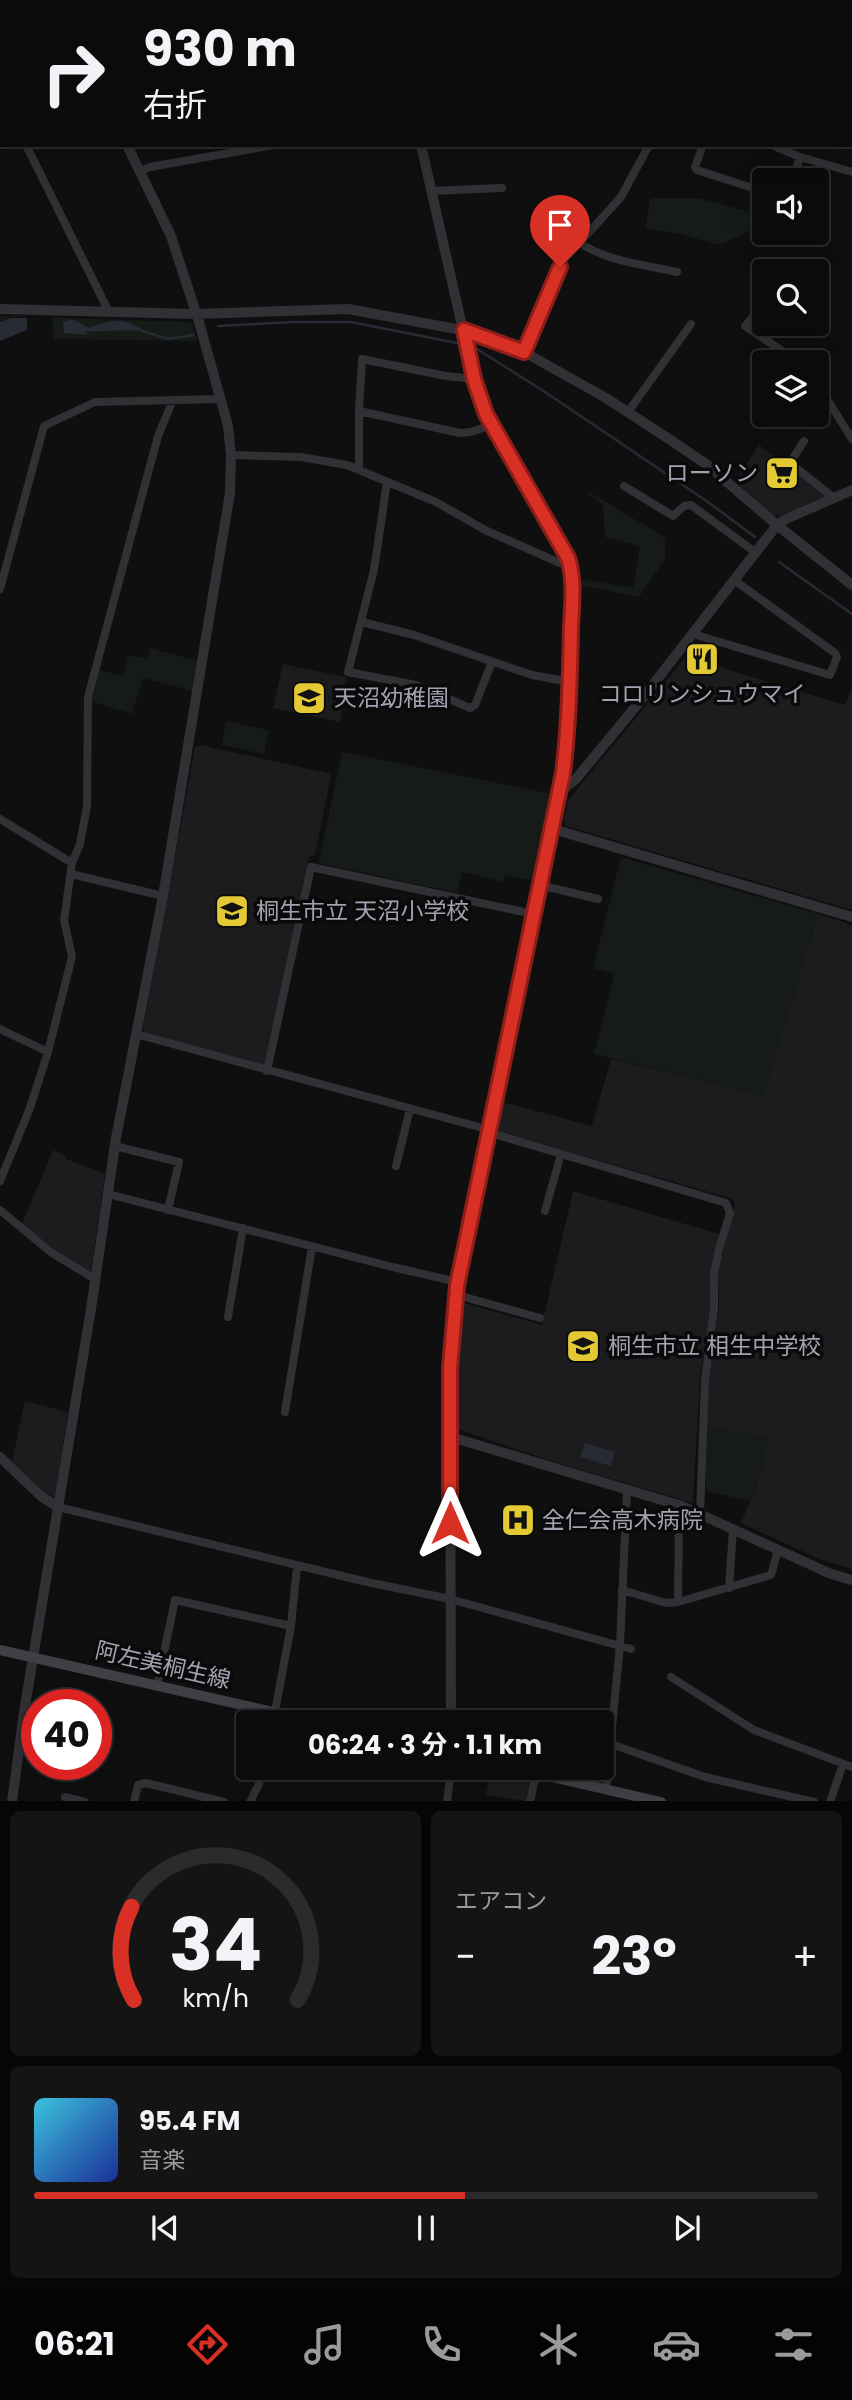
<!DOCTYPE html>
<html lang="ja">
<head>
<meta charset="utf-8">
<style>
	body { margin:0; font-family:Poppins,"Noto Sans JP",sans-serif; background:#141415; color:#f1f3f6; height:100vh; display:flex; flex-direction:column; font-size:26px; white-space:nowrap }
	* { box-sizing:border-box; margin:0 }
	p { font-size:23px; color:#9a9b9d }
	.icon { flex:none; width:38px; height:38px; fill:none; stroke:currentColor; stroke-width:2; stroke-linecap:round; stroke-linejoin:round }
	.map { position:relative; height:1801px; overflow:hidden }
	.details { display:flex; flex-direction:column; gap:10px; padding:10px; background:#060607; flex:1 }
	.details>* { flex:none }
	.top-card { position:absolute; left:0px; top:0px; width:852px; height:147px; box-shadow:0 7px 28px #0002,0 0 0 2px #2b2b2d; background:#0b0b0c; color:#f1f3f6; overflow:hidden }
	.buttons { position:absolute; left:752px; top:168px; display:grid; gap:14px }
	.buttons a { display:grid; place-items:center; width:77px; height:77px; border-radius:7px; background:#0b0b0c; box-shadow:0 7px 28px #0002,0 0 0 2px #2b2b2d; font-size:35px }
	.speed { position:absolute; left:21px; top:1689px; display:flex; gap:14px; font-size:35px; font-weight:700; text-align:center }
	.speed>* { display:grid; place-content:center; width:91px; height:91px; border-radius:50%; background:#0b0b0c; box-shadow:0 7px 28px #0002,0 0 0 2px #2b2b2d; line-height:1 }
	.speed .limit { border:10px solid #d22; background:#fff; color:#111 }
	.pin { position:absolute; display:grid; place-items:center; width:60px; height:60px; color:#fff; margin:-72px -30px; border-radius:50% 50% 50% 0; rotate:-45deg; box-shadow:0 0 7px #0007 }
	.pin .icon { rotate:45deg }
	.me { position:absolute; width:77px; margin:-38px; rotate:0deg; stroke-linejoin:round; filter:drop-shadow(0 0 5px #0008) }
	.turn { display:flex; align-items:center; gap:24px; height:147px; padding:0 28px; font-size:32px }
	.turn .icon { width:91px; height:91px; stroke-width:2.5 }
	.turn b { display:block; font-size:49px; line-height:60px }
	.big { font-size:52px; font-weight:700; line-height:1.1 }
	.details .widget { flex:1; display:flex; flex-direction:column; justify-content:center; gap:10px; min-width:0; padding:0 24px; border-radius:10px; background:#141415 }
	.details .dial { align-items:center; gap:0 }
	.dial svg { height:182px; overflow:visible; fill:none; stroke:#2b2b2d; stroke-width:7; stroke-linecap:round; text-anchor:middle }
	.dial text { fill:#f1f3f6; stroke:none }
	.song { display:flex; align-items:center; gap:21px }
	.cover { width:84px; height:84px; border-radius:10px; background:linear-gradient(135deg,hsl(190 70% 55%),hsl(230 70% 35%)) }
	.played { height:7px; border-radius:4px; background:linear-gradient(90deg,#d93025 55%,#2b2b2d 55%) }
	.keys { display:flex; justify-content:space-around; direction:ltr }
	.heat { display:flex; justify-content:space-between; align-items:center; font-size:38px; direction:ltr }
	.details .tiles { flex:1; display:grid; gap:10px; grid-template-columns:1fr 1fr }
	.widget:last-child { grid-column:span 2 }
	.trip { position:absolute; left:236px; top:1710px; width:378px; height:70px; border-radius:7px; background:#0b0b0c; box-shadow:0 7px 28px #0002,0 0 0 2px #2b2b2d; font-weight:700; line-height:70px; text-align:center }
	.dock { display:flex; height:112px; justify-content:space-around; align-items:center; background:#040405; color:#9a9b9d }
	.dock .icon { width:49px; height:49px }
	.dock .selected { color:#d93025 }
	.dock b { font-size:32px; color:#f1f3f6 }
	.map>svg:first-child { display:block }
	.built { fill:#1c1b1d }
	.green { fill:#161b17 }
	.water { fill:#272b33 }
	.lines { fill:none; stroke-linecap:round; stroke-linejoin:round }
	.stream { stroke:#272b33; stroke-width:2.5 }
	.minor { stroke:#313035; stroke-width:8 }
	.tertiary { stroke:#313035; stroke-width:10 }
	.secondary { stroke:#3f3f45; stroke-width:10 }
	.route-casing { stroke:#8d1f18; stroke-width:18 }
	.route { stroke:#d93025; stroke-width:12 }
	.labels { text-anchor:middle; stroke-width:7; stroke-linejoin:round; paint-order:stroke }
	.poi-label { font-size:23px; fill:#a1a3b0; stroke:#0a0a0b; text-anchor:start }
	.street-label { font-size:23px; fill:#a1a3b0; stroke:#0a0a0b }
</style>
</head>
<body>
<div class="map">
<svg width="852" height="1802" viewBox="0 0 852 1802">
	<rect width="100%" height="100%" fill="#0f0f10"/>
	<path class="built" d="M759,445l66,51 -45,20 -9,-1 -36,-33z
		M686,657l159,48 7,-19v224l-286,-84 -3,-5 5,-21z
		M283,664l63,13 -6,45 -67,-14z
		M201,745l127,28 3,3 -16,79 -6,2 -43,207 -5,3 -116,-34 -2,-4 52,-282z
		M818,914l34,11v644l-33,-10 -78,-36 17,-41 -51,-57 2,-46 10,-72 -1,-36 17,-67 -2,-5 -237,-68 6,-29 90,24 19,-67 152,36z
		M53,1150l13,6v3l39,15 -14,97h-3l-34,-22 -32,-25z
		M573,1191l146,43 -9,40 1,34 -11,69 -7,126 -145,-43 -90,-31 1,-74 4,-52 79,22z
		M25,1401l43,11 -13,85 -10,-4 -33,-32z
		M491,1768l37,9 1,7 -3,17 -40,-6z"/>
	<path class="green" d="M650,198h47l62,16 -7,16 -33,15 -38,-11 -36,-5z
		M0,316l188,6 4,2 5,17 -143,-2 -2,-21 -41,-2 -11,5z
		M589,492l77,46 -1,21 -26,38 -60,-12v-6l54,9 7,-42 -35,-9 -2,-33 -15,-10z
		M150,648l48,13 -5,30 -50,-13 -11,36 -41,-13 8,-31 24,6 5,-21 19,4z
		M226,721l43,9 -5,24 -42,-9z
		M342,752l210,42 -18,87 -29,-6 -1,7 -42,-10 -5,21 -135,-29 -3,-3z
		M621,857l197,57 -55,182 -169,-42 20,-80 -21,-6z
		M707,1425l62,14 -11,43 -8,19 -43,-10 -2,-11z"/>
	<path class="water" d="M10,318h17v12l-27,11v-19z
		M72,319l17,9c24,-8 32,-12 55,3 -19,-2 -38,1 -57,0l-1,4 -22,-2 -1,-11z
		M585,1443l30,9 -4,14 -31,-9z"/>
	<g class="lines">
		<path class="stream" d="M218,326l75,-4h58l106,21
			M143,331l25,8 25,-4
			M477,349l68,43 163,110 47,35
			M779,562l73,52"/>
		<path class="minor" d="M648,0v2
			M685,0v2
			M53,2l4,-2
			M805,2l3,-2
			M0,26h2
			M0,94l2,4
			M26,145l82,165
			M703,145l-8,22 2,3 68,22
			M772,145l28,12 52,15
			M140,171l10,-4 124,-22
			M792,180l8,-23
			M431,191l71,-3
			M578,242c28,19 67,23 99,30
			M765,303l-20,23 54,36
			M524,352l38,-90 59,-65 28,-52
			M817,383l35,56
			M359,411l101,22 11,-1 21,-7
			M628,412l63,-88
			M804,441l-14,22 44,35
			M231,455l70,2 46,8 89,37 51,29 73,32h10
			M359,469v-58l3,-52 84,17 28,3
			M387,482l-13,88 -26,102 68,13 54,23 5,-3 17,-43
			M624,486l49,30 11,-10 7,-1 64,47
			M0,589l44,-163 51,-24 126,-3
			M362,622l52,13 118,40 38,7
			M693,634l137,41 7,-18 -2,-4 -101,-73
			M0,819l72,44
			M71,874l92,22
			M540,885l58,14
			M0,1029l48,23
			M136,1034l343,93 15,7 232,69 4,10 -11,36 -5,25v34l-9,73 -5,133
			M267,1071l44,-204 222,47
			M115,1146l64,16 -11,48
			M396,1166l14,-57
			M0,1181l30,-73 18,-56 24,-95 -8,-37 8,-57 8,-19 7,-38 1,-109 70,-261 15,-36
			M108,1194l289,74 61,14
			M0,1210l52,43 43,26
			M545,1211l16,-57
			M457,1295l83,23
			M228,1317l15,-89
			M285,1412l27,-165
			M58,1507l309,75 83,17 181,50
			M729,1588l4,-58
			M622,1590l44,13 12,-1 93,-27 7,-25
			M678,1602l1,-87 3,-9
			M671,1677l83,53 98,37
			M157,1686l18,-86 116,26
			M273,1722l18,-96 6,-60
			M611,1744l94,33 109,25
			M606,1789l14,-144 7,-155
			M65,1797l20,5
			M134,1802l4,-17 8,-2 78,19
			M250,1802l9,-18 4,-16
			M447,1802l4,-34
			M530,1802l6,-29
			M830,1802l13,-38"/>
		<path class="tertiary" d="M63,0v2
			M387,0v2
			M421,145l53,234 8,24 82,147 6,13 2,14 -4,153 -5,43 -71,335 -38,201 -4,59 1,354
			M0,309l196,5 152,-5 130,24 46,19 82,46 63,41 37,25 71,61 75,60
			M559,793l17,-14 65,-79 136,-175 9,-6 66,-29
			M553,829l299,88
			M451,1437l231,69 149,68 21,6
			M0,1457l42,40 16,10
			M12,1802l12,-90 67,-403 25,-171 47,-242 67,-403 1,-38 -3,-29 -29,-104 -28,-86 -44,-91"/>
		<path class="secondary" d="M0,1650l317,72
			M513,1768l148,34"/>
	</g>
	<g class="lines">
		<g class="route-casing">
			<path id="route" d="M450,1523v-155l7,-82 106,-513c6,-48 7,-97 8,-146 1,-22 4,-48 -3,-69l-82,-144 -12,-35 -10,-49 60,22 36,-85"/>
		</g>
		<use href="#route" class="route"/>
	</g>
	<defs>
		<g id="supermarket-square" transform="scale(1.75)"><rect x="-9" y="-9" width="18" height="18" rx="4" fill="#e3ca34" stroke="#0a0a0b"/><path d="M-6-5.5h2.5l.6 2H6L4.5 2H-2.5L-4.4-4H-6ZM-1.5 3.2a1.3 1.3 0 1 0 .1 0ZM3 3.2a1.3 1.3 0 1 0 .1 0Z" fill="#111"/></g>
		<g id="restaurant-square" transform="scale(1.75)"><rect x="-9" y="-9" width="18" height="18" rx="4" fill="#e3ca34" stroke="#0a0a0b"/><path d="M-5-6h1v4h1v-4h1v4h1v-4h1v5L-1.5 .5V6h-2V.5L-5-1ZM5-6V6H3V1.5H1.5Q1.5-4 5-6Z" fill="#111"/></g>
		<g id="school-square" transform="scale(1.75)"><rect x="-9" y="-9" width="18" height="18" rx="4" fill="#e3ca34" stroke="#0a0a0b"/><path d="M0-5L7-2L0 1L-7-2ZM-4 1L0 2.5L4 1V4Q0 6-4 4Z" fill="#111"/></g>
		<g id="hospital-square" transform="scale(1.75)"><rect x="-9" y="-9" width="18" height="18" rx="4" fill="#e3ca34" stroke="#0a0a0b"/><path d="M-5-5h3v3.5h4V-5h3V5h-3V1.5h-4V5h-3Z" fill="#111"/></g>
	</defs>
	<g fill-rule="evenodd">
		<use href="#supermarket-square" x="782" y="473"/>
		<use href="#restaurant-square" x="702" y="659"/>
		<use href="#school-square" x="309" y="698"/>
		<use href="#school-square" x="232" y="911"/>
		<use href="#school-square" x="583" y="1346"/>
		<use href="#hospital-square" x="518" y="1520"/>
	</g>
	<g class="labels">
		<g class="poi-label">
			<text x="758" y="481" text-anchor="end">ローソン</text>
			<text x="702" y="702" text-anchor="middle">コロリンシュウマイ</text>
			<text x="334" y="706">天沼幼稚園</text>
			<text x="256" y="919">桐生市立 天沼小学校</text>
			<text x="608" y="1354">桐生市立 相生中学校</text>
			<text x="542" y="1528">全仁会高木病院</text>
		</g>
		<g class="street-label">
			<text transform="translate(163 1665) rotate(13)" y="8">阿左美桐生線</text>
		</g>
	</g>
</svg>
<div class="buttons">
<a><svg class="icon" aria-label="sound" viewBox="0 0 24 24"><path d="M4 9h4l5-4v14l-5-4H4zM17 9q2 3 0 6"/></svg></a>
<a><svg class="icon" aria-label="search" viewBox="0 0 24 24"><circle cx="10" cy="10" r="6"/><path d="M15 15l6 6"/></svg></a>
<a><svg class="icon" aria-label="layers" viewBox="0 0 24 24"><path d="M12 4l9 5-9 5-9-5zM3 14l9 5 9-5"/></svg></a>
</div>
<div class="speed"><div class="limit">40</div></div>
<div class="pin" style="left:560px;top:267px;background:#d93025"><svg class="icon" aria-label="arrive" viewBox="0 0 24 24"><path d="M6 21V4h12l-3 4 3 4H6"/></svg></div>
<svg class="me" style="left:450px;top:1523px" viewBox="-20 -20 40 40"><path d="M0-17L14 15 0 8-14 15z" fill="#d93025" stroke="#fff" stroke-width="4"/></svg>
<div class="trip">06:24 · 3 分 · 1.1 km</div>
<div class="top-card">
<div class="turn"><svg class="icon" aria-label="right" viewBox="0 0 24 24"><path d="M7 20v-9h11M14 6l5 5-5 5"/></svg><div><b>930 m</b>右折</div></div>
</div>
</div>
<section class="details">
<div class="tiles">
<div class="widget dial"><svg viewBox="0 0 100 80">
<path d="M14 69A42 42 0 1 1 86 69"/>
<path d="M14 69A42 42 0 0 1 13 28" stroke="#d93025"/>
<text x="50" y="56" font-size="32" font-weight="700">34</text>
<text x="50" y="72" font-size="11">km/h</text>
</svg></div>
<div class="widget"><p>エアコン</p>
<div class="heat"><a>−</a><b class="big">23°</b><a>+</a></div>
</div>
<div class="widget">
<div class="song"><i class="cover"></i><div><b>95.4 FM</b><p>音楽</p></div></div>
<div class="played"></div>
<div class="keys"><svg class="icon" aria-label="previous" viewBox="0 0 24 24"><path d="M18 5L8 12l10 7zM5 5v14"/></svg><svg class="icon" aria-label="pause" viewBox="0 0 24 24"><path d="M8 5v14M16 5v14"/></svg><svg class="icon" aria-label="next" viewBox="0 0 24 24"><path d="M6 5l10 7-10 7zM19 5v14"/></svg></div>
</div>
</div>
</section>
<nav class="dock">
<b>06:21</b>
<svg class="icon selected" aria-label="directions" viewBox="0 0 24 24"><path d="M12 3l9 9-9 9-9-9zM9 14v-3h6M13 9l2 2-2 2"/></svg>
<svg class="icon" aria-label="music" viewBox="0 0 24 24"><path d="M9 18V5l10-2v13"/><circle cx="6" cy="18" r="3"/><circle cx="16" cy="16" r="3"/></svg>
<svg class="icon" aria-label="phone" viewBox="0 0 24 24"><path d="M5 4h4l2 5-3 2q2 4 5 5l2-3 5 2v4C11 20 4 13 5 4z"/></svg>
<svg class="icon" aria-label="climate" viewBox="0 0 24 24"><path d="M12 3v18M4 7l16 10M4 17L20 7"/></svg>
<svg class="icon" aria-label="car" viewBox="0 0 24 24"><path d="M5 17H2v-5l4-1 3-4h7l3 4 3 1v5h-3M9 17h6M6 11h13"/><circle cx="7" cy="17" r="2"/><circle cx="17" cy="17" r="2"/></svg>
<svg class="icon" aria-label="filters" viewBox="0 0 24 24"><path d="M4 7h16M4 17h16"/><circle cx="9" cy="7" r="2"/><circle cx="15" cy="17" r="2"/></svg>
</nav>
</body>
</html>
